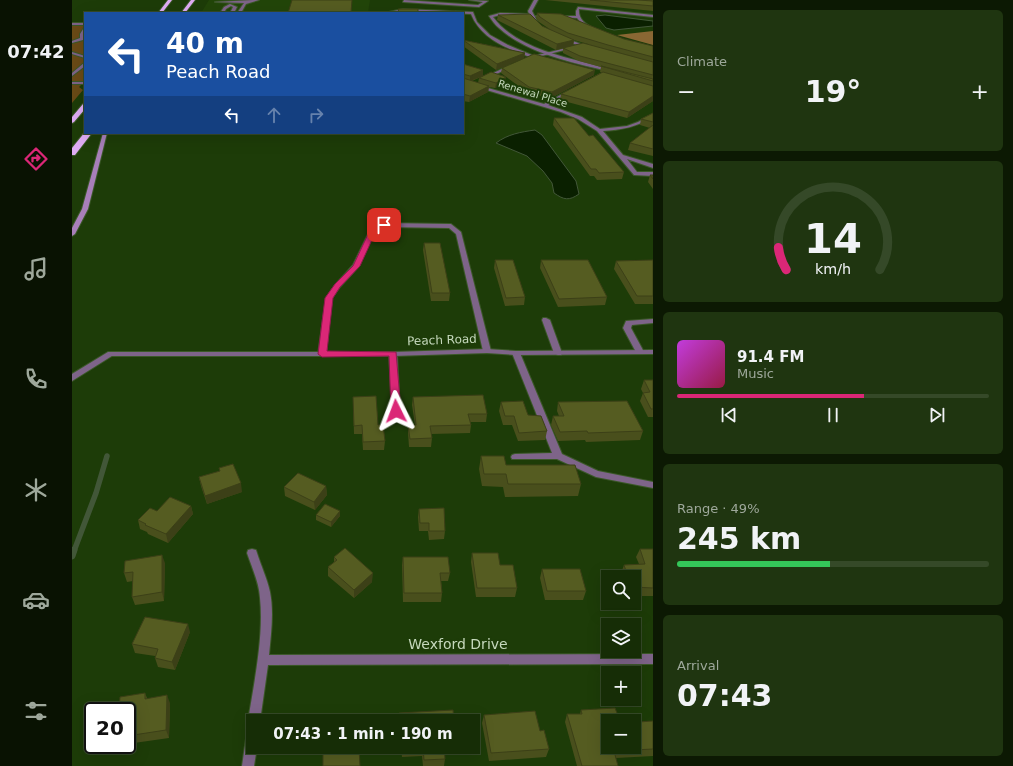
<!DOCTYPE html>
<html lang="en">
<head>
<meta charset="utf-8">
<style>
	body { margin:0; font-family:"DejaVu Sans",sans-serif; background:#1f3510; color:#f1f3f6; height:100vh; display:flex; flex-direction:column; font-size:15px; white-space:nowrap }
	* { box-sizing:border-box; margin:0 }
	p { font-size:13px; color:#9ea89b }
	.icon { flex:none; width:22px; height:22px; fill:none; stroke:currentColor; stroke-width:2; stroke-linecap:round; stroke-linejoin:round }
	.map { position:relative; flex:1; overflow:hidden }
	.details { display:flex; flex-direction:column; gap:10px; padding:10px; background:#0c1903; width:360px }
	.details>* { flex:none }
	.guide { position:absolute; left:12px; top:12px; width:380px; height:122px; border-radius:0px; box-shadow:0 4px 16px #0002,0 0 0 1px #354928; background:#1a4fa0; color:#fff; overflow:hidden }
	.tools { position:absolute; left:529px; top:570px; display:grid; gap:8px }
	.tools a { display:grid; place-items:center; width:40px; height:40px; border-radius:0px; background:#162d06; box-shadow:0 4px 16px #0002,0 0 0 1px #354928; font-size:20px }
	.speed { position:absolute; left:12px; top:702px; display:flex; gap:8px; font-size:20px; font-weight:700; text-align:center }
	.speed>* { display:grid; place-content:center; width:52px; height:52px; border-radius:50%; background:#162d06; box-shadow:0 4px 16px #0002,0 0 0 1px #354928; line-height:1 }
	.speed .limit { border:2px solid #111; border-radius:6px; background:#fff; color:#111 }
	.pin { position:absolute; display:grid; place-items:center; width:34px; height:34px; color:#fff; margin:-17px; border-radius:8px; box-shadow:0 2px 6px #0006 }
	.me { position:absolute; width:44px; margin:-22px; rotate:357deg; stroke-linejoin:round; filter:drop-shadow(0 0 3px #0008) }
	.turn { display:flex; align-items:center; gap:14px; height:84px; padding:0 16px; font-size:18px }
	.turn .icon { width:52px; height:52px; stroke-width:2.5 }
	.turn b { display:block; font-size:28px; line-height:34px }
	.lanes { display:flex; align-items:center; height:38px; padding:0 16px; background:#0003; justify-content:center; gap:20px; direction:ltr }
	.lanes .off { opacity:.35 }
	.big { font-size:30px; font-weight:700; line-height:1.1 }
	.details .tile { flex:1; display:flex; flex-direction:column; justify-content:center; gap:6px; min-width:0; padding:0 14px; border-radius:6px; background:#1f3510 }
	.details .dial { align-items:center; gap:0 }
	.dial svg { height:104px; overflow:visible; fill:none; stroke:#354928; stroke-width:7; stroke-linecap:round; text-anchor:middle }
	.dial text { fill:#f1f3f6; stroke:none }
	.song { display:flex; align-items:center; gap:12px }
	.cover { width:48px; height:48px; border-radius:6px; background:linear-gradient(135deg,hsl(290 70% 55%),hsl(340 70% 35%)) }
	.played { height:4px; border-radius:2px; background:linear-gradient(90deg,#db2777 60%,#354928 60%) }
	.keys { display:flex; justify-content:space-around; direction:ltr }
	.heat { display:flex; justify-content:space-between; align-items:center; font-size:22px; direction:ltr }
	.charge { height:6px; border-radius:3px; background:linear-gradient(90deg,#34c759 49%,#354928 0) }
	.trip { position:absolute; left:174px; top:714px; width:234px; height:40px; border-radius:0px; background:#162d06; box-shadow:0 4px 16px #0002,0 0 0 1px #354928; font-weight:700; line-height:40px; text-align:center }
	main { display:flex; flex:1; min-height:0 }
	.menu { display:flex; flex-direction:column; width:72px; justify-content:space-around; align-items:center; background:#091202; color:#9ea89b }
	.menu .icon { width:28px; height:28px }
	.menu .on { color:#db2777 }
	.menu b { font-size:18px; color:#f1f3f6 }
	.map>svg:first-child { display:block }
	.built { fill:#224509 }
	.green { fill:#694a16 }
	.forest { fill:#896733 }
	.water { fill:#0a2000; stroke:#425738 }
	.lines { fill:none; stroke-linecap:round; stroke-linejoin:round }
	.stream-far1 { stroke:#425738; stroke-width:5.5 }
	.stream { stroke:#425738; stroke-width:7 }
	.lane-casing { stroke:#3b5828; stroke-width:2 }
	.street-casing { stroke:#3b5828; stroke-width:2 }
	.secondary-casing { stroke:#3b5828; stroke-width:2 }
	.highway-casing { stroke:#3b5828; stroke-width:2 }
	.lane { fill:#7e6489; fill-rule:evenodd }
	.street { fill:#7e6489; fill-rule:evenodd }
	.secondary { fill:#a87fb9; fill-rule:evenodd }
	.highway { fill:#dfacf4; fill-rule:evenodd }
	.wall { fill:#494f1c; fill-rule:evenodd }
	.shaded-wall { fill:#3c4017 }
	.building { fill:#555c21; stroke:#3c4017; fill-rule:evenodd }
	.route { fill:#db2777; stroke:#8e194d }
	.labels { text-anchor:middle; stroke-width:4; stroke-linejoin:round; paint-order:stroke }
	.far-street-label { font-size:10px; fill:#c5d8bc; stroke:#1d3c08 }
	.street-label { font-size:12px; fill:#c5d8bc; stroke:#1d3c08 }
	.near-street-label { font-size:14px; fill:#c5d8bc; stroke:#1d3c08 }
</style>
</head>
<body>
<main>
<nav class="menu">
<b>07:42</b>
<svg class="icon on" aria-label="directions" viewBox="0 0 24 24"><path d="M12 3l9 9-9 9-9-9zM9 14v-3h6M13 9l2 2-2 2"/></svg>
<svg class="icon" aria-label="music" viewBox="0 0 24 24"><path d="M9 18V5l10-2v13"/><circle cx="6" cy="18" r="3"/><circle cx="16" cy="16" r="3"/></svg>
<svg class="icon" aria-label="phone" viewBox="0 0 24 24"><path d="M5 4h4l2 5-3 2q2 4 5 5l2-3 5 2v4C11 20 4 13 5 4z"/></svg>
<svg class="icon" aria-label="climate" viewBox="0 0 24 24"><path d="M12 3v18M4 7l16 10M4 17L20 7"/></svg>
<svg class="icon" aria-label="car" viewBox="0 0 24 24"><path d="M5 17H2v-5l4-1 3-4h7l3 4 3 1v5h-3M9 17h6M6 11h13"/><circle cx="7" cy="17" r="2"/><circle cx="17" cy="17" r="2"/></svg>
<svg class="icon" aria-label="filters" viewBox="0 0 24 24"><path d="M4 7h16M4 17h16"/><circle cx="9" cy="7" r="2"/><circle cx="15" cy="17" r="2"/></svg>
</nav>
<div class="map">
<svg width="581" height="766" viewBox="0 0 581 766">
	<rect width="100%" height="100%" fill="#1d3c08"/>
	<path class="built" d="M137,0h161l-2,13h-167z"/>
	<path class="green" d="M0,24h13v57l-6,6 4,3 -11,13z"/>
	<path class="forest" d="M581,31v14l-36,-10z"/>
	<path class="water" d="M533,15l48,6v5l-39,4 -8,-2 -10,-12z
		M463,130l7,5 34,46 3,13c-10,7 -15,6 -25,-1l-2,-10 -9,-12 -16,-15 -31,-13c12,-9 25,-11 39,-13z"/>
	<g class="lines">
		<path class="stream-far1" d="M2,551l22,-58 11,-37"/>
		<path class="stream" d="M0,556l2,-6"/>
		<g class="lane-casing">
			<path id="lane" d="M181,0h6l-13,4 -5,9h-4l7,-10 -29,-1z
				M332,0l74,5 5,-3 -14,-2 19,1 -9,6 -76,-5z
				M158,4l7,3 -3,6h-4l3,-6 -2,-1 -5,3 -2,4h-4l4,-6z
				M506,7l75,8v2l-74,-8c-1,10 6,15 14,19l-1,2 -10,-6 -5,-6 -48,-2h47v-5z
				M428,13l29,1 -1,2 -28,-1 -7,2c20,27 59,37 90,45 10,3 21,5 30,9l-2,1c-36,-9 -84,-18 -112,-44 -4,-3 -7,-8 -10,-12z
				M0,23h13v2h-13z
				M13,26l-2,14 -11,3v-2l8,-3v-4z
				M0,52l13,4v2l-13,-4z
				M12,63h1v3l-13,10v-3z
				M0,82h13v2h-13z
				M312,223l67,1 10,8 30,119 -1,2h-6l-1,-2 -27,-117 -7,-6 -64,-1 -10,3 -16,36 -19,21 -8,11 -6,56 -4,2h-3l-1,-2 8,-56 9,-13 18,-20 18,-37z
				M471,318h3l4,2 12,33 -1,2h-3l-4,-2 -12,-33z
				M581,319v4l-21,2 -1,3 13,24 -1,2h-6l-14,-26 3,-7z
				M441,351h3l4,2 42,101 36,17 55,11v6l-57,-11 -39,-18h-45l-1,-2 1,-2 3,-1 37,-1 -40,-100z
				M36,352h3l4,2 -43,27v-7z
				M318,352h3l4,2 3,57 -4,3 -4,-3 -3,-57z"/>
		</g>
		<g class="street-casing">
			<path id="street" d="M462,0h4l-6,11 6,12 -2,1 -6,-7 -2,-6z
				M331,9l70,3 4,10 13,13 18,10 26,11 40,-10 2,1 -46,12 -2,-1 2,-1c-24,-9 -49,-18 -59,-43l-68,-3 -19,2z
				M492,38l26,9 1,1 -3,1 -25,-9z
				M438,65l3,1 -27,13 -3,-1z
				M391,81l81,23 24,-13h2v2l-22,12 34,12 18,12 27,-3 11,-4 15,-8v3c-16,10 -32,13 -50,14l20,24 30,9v4l-26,-9 10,13h16v4l-19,-1 -37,-44 -19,-12 -17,-7 -98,-29z
				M415,349l29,2 137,-1v4l-137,1 -29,-2 -94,3h-282l-4,-2 4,-2h282z
				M180,549l4,1 1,3c4,13 10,25 13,39 4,20 1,42 -1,63l384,-1v10l-385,1 -8,56h-7v26h4l-3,19h-12l5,-34 2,-4 3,-2 -2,-1 -2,-4c6,-38 16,-85 12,-123 -1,-16 -8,-30 -13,-45l1,-3z"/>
		</g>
		<g class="secondary-casing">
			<path id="secondary" d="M31,133h4l-19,76 -13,25 -3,2v-8l10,-19z"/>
		</g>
		<g class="highway-casing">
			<path id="highway" d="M96,0h4l-10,13h-4z
				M119,0h4l-10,13h-4z
				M13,103v6l-11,13 -2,1v-6l11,-13z
				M13,132l7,1 -17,22h-3v-7z"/>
		</g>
		<use href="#lane" class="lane"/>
		<use href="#street" class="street"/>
		<use href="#secondary" class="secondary"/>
		<use href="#highway" class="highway"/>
	</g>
	<path class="wall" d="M473,0h108v11z
		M465,13l87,26 29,7v55l-26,17 -67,-18 1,-6 41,-22h-2l1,-5 -22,-6 -16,-8v-5l-7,2 -59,-30 1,-5 44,11 9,4 -12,-8 -3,-4zM498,39l18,5 -15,1 1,-5z
		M391,40l62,13 -1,5 -28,12 -33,-24z
		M391,64l20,6v6l-11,5 6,2 1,-5 26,5 -10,5 -6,-1 -1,5 -19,10 -6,-1z
		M430,68l92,7 -43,23 -23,-5 -27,-20z
		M581,113v43l-25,-6 2,-7 20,-15 -10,-3 1,-6z
		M482,118l35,18 35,36 -2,7 -25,1 -3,-4h-4l-37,-51z
		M578,175h3v14l-5,-7z
		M352,243l26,50 -1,8h-18l-8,-51z
		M423,260l30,37 -1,8 -19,1 -11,-38z
		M469,260l66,37 -2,8 -47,2 -18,-39z
		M581,260v44h-18l-21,-35 2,-8z
		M572,380h9v37h-5l-8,-16 3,-8 -2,-4z
		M281,397l25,28 7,16 -1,9h-21l-1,-16h-8z
		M341,397l74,17 -1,8h-16l1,3 -1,8 -39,1 1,4 -1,9h-22l-1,-14v-8h7l-3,-20z
		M429,402l27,13 19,16 -2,9 -27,1 -6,-16h-9l-4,-14z
		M486,402l85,29 -3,9 -54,2 -1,-2 -27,1 -7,-16 2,-9h6l-2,-5z
		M409,456l25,9 75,19 -3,12 -73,1 -2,-10 -21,-1 -3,-17z
		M147,468l23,24 -35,12 -6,-18 -2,-9 21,-6z
		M254,486l1,9 -12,15 -30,-14 -1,-9z
		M119,506l2,8 -25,29 -20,-9 -1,-2 -7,-3 -2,-9 19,-9z
		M347,509l26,22 -1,8 -15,1 -1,-9h-9l-1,-14z
		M244,515l24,1 -9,11 -15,-7z
		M568,549h13v47h-19v-19h-12l-1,-4 3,-8 15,-1 -3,-7z
		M400,553l28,12 17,23 -2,9h-39l-5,-35z
		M262,557l38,25 -18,16 -26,-22v-9l6,-5z
		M331,557l47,16 -2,8h-7l1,12 -1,9h-38l-1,-37z
		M93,563l-1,38 -29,4 -3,-8 1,-16 -6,1 -3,-9z
		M470,569l44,22 -3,9h-38l-5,-22z
		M118,632l-15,38 -17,-3 -3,-9v-2l-20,-3 -3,-9z
		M73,693l2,5 23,5 -1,35 -42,6v-33z
		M509,710l57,12 15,-1v35l-37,2 2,8h-41l-12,-44 2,-8h13z
		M412,715l56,16 9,18 -3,8 -57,4 -7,-38z
		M251,747h48v4l-12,1z
		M329,747h56l-1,7 -11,1v4l-1,7h-21l-1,-10 -20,1z"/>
	<path class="shaded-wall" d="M502,40l-1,6 -17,4 1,-6z
		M453,53l-1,5 -28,12 1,-6z
		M411,70v6l-13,5v-5z
		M523,70l-1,5 -43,23 1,-6z
		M434,77l-1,6 -10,5 1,-5z
		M417,86l-1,6 -19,10 1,-6z
		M581,96v5l-26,17 2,-6z
		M169,483l1,9 -35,12 -2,-8z
		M254,486l1,9 -12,15 -1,-8z
		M119,506l2,8 -25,29 -2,-9z
		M268,511v5l-9,11v-5z
		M90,555l3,8 -1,38 -2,-9z
		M301,573l-1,9 -18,16v-8z
		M116,624l2,8 -15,38 -3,-8z
		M95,695l3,8 -1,35 -3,-8z"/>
	<path class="building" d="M220,0h60l-1,13h-63z
		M518,0h48l15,1v5z
		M326,9h20v3l37,-1 1,2h-57z
		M465,13l24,1 63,25 29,7v11l-45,-12 -40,-12 -16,-8 -12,-8z
		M458,14l12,12 32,14 -17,4 -59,-29z
		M391,40l62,13 -28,11z
		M511,43l70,19v13l-73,-19 -17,-8z
		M462,54l61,16 -43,22 -23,-5 -27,-19z
		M391,64l20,6 -13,6 -7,-2z
		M529,66l52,13v2z
		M419,72l15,5 -10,6 -17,-5z
		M531,72l50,14v10l-24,16 -68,-18z
		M391,78l26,8 -19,10 -7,-2z
		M581,113v9l-12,-3z
		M482,118h20l15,18 4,-1 31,37 -25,1 -3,-4h-5z
		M581,125v24l-23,-6z
		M578,175h3v4z
		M352,243h16l10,50h-18z
		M423,260h18l12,37 -19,1z
		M469,260h47l19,37 -48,2z
		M581,260v36h-16l-21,-35z
		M572,380h9v29h-2l-8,-16 7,-1z
		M411,395l4,19h-19l3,11 -41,1 2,12 -22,1 -2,-14h8l-3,-28z
		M304,396l2,29h5l2,16 -22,1 -1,-17 -8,1 -1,-29z
		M451,401l5,14 13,1 6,15 -28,2 -5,-17h-9l-4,-14z
		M555,401l16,30 -55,2 -1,-2 -27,1 -7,-16h11l-6,-14z
		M409,456h23l2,9h69l6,19h-73l-2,-10h-22z
		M161,464l8,19 -36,13 -6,-19 21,-6 -1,-3z
		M226,473l28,13 -12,16 -30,-15z
		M98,497l21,9 -25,28 -21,-9 1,-1 -8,-4 12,-12 7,3z
		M253,504l15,7 -9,11 -15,-7z
		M372,508l1,23h-16v-8h-9l-1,-14z
		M273,548l28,25 -19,17 -26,-23 9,-7 -3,-3z
		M568,549h13v39l-19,-1v-10h-6l-4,-12 21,-1z
		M400,553h26l2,12h13l4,23h-40z
		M90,555v37l-30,5 1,-25 -9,1 1,-12z
		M331,557h45l2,16h-10l2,20h-38z
		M470,569h38l6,22h-39z
		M73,617l43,7 -16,38 -17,-4 3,-9 -26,-5z
		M73,693v6l22,-4 -1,35 -39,6v-25h-8l1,-14z
		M543,708l4,10 17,-2 2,6 15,-1v28l-39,2 4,15h-36l-15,-52h15l-1,-4zM536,721h26v26h-26z
		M381,710l1,11h-54l-1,-8z
		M463,711l5,20 4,-1 5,19 -58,4 -7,-38z
		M286,717v4h-36v-1z
		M251,747h36l1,19h-37z
		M330,747h42l1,12 -21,1 -1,-12 -21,1z"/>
	<path class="route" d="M312,223l4,2 -12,6 -16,35 -20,21 -7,11 -6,53 69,1 5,59 -5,3 -5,-3 -2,-55 -67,1 -4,-3 7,-56 10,-14 18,-18 18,-38z"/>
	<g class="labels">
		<g class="far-street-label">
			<text transform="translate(461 93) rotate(17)" y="4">Renewal Place</text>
		</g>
		<g class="street-label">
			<text transform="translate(370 340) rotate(-2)" y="4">Peach Road</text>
		</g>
		<g class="near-street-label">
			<text x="386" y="649">Wexford Drive</text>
		</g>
	</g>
</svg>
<div class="tools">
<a><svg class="icon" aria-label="search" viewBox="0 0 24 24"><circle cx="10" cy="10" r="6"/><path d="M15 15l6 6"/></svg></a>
<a><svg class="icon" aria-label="layers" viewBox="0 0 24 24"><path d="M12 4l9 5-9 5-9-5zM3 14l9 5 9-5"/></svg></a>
<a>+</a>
<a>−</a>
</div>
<div class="speed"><div class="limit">20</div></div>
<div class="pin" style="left:312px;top:225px;background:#d93025"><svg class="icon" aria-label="arrive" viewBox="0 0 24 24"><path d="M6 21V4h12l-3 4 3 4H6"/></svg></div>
<svg class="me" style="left:324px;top:411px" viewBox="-20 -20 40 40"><path d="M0-17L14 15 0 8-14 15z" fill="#db2777" stroke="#fff" stroke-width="4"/></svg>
<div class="trip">07:43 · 1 min · 190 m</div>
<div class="guide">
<div class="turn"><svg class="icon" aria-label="left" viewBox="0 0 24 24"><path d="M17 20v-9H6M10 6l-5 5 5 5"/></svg><div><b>40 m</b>Peach Road</div></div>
<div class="lanes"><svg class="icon" aria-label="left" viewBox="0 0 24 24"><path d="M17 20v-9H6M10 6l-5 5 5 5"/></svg><svg class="icon off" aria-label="ahead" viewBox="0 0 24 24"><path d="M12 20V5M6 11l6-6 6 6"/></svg><svg class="icon off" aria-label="right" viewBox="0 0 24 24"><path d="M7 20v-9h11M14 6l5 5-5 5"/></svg></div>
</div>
</div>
<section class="details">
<div class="tile"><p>Climate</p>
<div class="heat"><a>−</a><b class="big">19°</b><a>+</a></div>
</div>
<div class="tile dial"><svg viewBox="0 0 100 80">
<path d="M14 69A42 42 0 1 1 86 69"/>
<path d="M14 69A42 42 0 0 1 8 52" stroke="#db2777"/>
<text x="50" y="56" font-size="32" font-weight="700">14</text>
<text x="50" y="72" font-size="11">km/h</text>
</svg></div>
<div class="tile">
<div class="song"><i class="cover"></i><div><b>91.4 FM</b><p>Music</p></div></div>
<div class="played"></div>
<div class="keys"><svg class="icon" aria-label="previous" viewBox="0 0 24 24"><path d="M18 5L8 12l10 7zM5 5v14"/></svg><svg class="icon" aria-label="pause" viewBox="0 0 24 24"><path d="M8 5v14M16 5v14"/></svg><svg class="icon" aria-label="next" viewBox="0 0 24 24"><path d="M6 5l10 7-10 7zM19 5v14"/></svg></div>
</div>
<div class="tile"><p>Range · 49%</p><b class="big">245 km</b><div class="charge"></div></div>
<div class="tile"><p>Arrival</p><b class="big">07:43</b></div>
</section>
</main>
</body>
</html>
